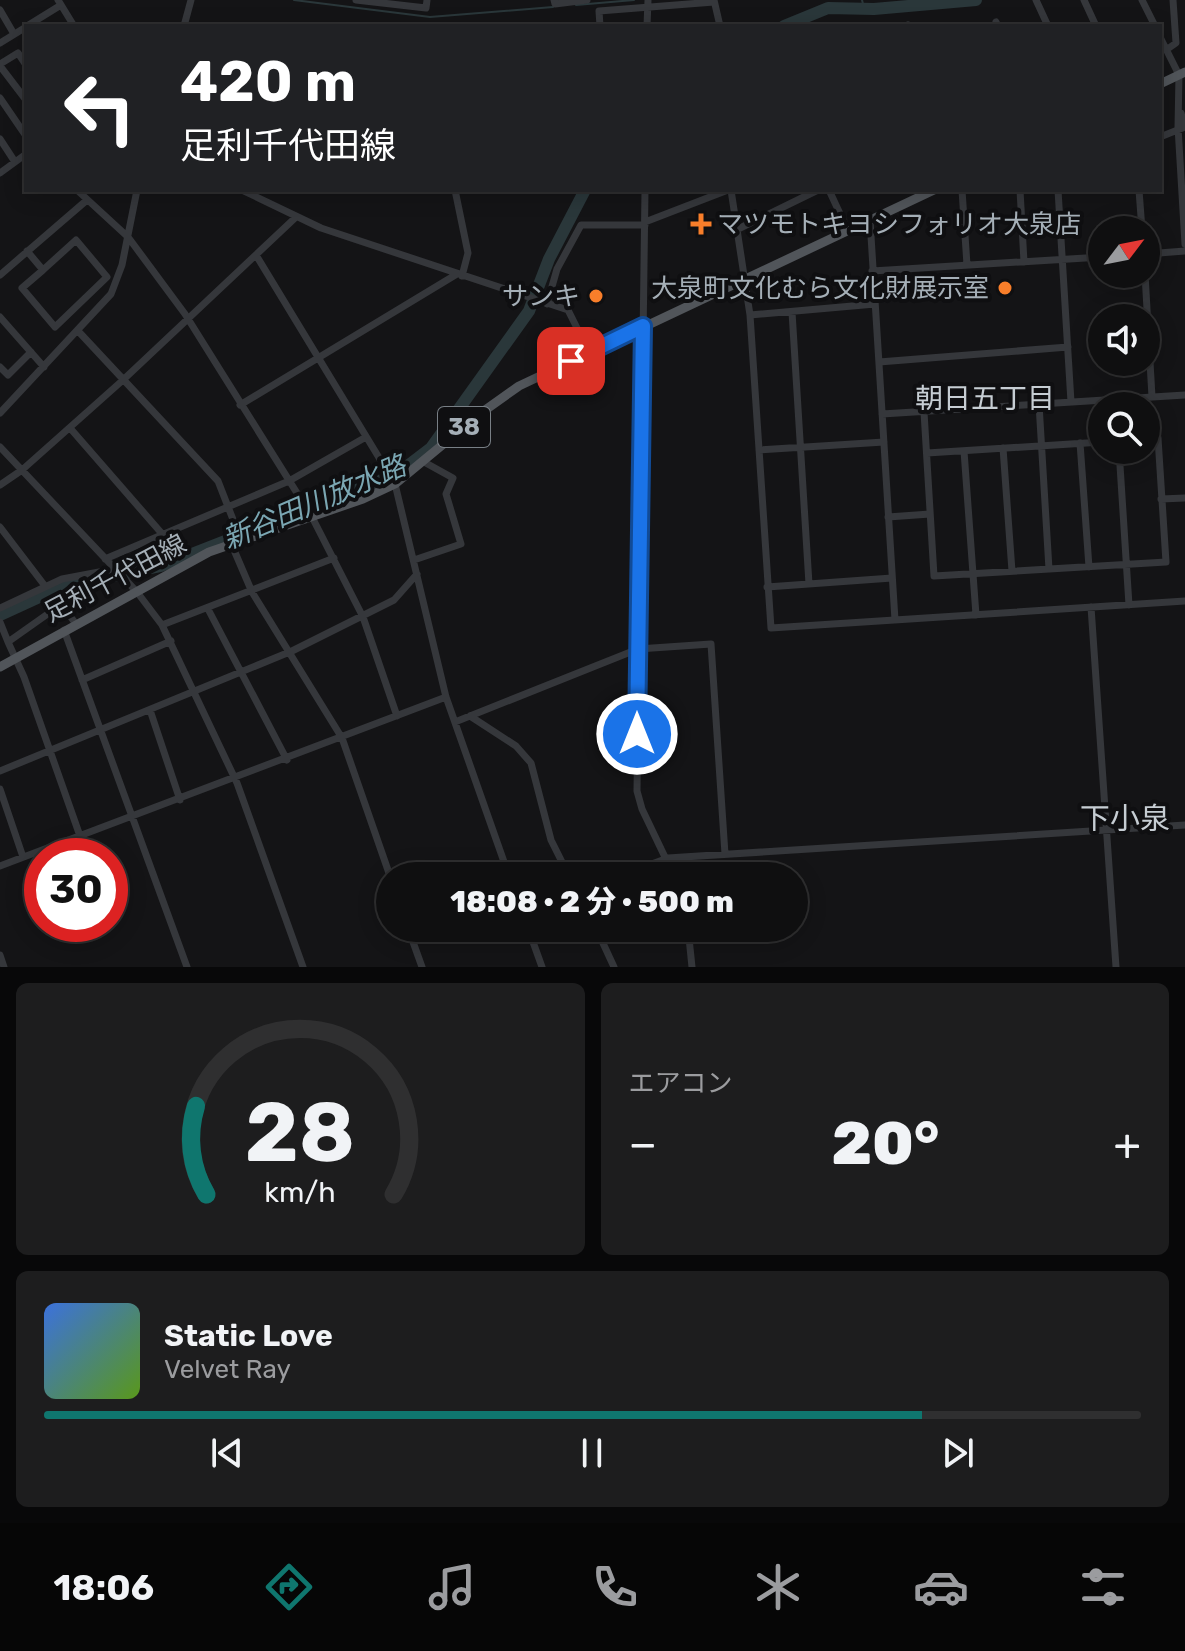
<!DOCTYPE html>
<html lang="ja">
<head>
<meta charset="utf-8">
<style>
	body { margin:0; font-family:Rubik,"Noto Sans JP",sans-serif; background:#1d1d1e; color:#f1f3f6; height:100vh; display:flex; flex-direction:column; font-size:30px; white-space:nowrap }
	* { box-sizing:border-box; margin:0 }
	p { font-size:26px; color:#9b9c9f }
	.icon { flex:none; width:44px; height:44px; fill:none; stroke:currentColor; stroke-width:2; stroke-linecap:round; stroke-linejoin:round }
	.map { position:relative; height:967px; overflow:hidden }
	.drawer { display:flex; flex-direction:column; gap:16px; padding:16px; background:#080809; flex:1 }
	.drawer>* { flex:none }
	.banner { position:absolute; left:24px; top:24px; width:1138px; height:168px; border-radius:0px; box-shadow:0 4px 20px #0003,0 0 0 2px #2f2f30; background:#202124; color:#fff; overflow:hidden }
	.needle { width:52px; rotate:58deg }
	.buttons { position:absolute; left:1088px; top:216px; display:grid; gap:16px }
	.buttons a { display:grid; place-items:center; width:72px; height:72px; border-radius:50%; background:#0f0f10; box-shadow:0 4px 20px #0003,0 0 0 2px #2f2f30; font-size:40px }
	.speed { position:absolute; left:24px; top:838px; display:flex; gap:16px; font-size:40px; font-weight:700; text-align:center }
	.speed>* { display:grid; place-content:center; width:104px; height:104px; border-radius:50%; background:#0f0f10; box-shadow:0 4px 20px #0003,0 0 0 2px #2f2f30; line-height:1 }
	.speed .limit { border:12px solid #d22; background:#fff; color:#111 }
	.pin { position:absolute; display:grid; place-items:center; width:68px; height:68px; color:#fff; margin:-34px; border-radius:16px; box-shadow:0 4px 12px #0006 }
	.me { position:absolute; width:88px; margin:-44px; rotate:0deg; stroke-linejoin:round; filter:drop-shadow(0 0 6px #0008) }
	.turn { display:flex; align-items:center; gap:28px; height:168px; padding:0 24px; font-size:36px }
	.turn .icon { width:104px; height:104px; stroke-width:2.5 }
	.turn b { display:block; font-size:56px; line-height:68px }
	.big { font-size:60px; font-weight:800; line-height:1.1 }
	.drawer .widget { flex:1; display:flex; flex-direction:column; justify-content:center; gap:12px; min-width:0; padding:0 28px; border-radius:12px; background:#1d1d1e }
	.drawer .dial { align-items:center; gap:0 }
	.dial svg { height:208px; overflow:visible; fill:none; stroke:#2f2f30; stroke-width:7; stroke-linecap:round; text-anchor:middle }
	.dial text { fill:#f1f3f6; stroke:none }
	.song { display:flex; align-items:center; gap:24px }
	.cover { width:96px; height:96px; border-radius:12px; background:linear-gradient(135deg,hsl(220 70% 55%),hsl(90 70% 35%)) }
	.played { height:8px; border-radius:4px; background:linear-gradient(90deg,#0f766e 80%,#2f2f30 80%) }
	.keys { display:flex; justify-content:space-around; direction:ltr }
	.heat { display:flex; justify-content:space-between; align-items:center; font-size:44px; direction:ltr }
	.drawer .tiles { flex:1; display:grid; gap:16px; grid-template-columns:1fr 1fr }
	.widget:last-child { grid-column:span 2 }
	.trip { position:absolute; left:376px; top:862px; width:432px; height:80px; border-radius:40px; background:#0f0f10; box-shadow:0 4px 20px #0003,0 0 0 2px #2f2f30; font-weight:800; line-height:80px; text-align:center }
	.menu { display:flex; height:128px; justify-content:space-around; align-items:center; background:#060606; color:#9b9c9f }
	.menu .icon { width:56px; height:56px }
	.menu .selected { color:#0f766e }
	.menu b { font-size:36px; color:#f1f3f6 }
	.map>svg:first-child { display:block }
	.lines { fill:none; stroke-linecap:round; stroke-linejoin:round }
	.stream { stroke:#2a373a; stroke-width:2 }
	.river { stroke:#2a373a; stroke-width:12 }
	.minor { stroke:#35373b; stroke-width:7 }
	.major { stroke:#51555a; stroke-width:9 }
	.route-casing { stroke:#114b97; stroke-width:20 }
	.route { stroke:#1a73e8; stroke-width:14 }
	.poi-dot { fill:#f87e2a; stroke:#0f0f11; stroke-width:3 }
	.labels { text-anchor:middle; stroke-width:8; stroke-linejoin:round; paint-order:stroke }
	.shield { fill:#0f0f11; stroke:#787f85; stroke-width:2 }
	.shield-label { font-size:24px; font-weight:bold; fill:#a5afb7 }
	.poi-label { font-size:26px; fill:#a5afb7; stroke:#0f0f11; text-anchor:end }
	.street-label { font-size:26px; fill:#a5afb7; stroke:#0f0f11 }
	.neighbourhood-label { font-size:28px; fill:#c6cdd3; stroke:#0f0f11 }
	.water-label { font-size:28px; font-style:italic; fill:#7ba7b3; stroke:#0f0f11 }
	.quarter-label { font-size:30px; fill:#c6cdd3; stroke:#0f0f11 }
</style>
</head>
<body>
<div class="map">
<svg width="1185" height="967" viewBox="0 0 1185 967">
	<rect width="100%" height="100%" fill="#141416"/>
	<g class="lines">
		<path class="stream" d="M294,0l136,17 123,-10
			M862,0l2,8
			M576,5l58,-5"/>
		<path class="river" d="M784,26l44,-18 46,1 102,-9
			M0,615l61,-28 100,-21 236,-92 34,-26 98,-137 20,-52 36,-69"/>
		<path class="minor" d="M58,0l16,26
			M356,0l70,8 1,-8
			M554,0l1,4 32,-4
			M714,0l6,26
			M1036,0l12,26
			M1084,0l12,26
			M1142,0l13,26
			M0,10l14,24
			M996,22l2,4
			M908,25l1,1
			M27,26l34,-21
			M184,26l7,-26
			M600,26l-1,-15 115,-9
			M647,26l1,-26
			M1160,37l19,38 -1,52 7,117
			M0,43l26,-16
			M1166,50l10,-7 -3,-43
			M0,64l18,-11 8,12
			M0,66l26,34
			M0,98l26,38
			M1160,137l25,-10 -4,-14
			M0,139l15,23
			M0,173l26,-19
			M77,190l51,47 57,77 127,203 51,100 34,99
			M242,190l79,38 247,82 21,42
			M455,190l13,63 -6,23
			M645,190l-8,601 5,18 32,67
			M731,190l19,125 21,313 414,-27
			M829,190l19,41
			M962,190l5,75
			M1020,190l4,72
			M1058,190l13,212
			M1139,190l3,40
			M870,220l25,400
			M645,222l83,-32
			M738,229l80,-39
			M27,251l16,19 33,-30 31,37 -52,50 -33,-39 21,-18
			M1146,254l39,-3
			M256,255l139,229 51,213 63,179
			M872,271l230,-14
			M1145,274l7,123
			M0,275l87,-75
			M547,304l10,-35 24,-44h64
			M792,312l17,272
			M750,315l125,-11
			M0,317l44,50
			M79,332l139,149 23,59
			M879,362l189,-15
			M0,367l8,8 23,-23
			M1039,404l10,165
			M240,405l217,-131
			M924,412l10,164 232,-14 -8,-124 -12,1
			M0,413l111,-119 11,-29 15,-75
			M882,414l303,-19
			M70,428l94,108
			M1080,443l9,124
			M0,447l137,145 25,33 75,158 66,184
			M1003,448l9,123
			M759,450l125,-8
			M1119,450l10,155
			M964,451l12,164
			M927,453l175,-11
			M0,485l22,-15 101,-90 172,-162
			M1161,499l24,-1
			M888,517l42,-3
			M0,527l45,59
			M231,543l21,49 90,146 48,138
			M105,559l184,-78 77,-44
			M414,560l47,-16 -15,-50 7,-16 -29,-16
			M767,587l125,-9
			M1091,607l25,360
			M0,608l62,-29 53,-10
			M208,609l79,151
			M0,622l8,20
			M76,624l-12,-16 -15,5 -41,29 16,35 56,159
			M162,625l172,-67
			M64,630l123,337
			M82,680l89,-39
			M150,710l30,90
			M470,716l46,30 15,17 20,77 18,36
			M455,722l183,-73 73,-5 14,210
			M0,771l292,-120 102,-51 23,-26
			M0,789l23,68
			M0,866l446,-169
			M619,876l49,-18 517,-33
			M408,928l14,39
			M528,928l14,39
			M596,928l18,39
			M688,928l4,39
			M0,955l4,12"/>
		<path class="major" d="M1160,84l25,-12
			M0,667l209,-115 154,-53 32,-15 86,-71 38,-27 415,-196"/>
	</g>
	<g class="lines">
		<g class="route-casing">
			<path id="route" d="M571,361l72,-35 -6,408"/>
		</g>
		<use href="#route" class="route"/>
	</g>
	<g class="poi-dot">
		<path d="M697 212h8v8h8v8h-8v8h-8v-8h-8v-8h8z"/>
		<circle cx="1005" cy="288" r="8"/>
		<circle cx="596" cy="296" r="8"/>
	</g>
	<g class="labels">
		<rect class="shield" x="438" y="407" width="52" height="40" rx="6"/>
		<g class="shield-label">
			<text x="464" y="435">38</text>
		</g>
		<g class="poi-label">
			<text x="717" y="233" text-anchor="start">マツモトキヨシフォリオ大泉店</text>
			<text x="989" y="297">大泉町文化むら文化財展示室</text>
			<text x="580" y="305">サンキ</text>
		</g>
		<g class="street-label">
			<text transform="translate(115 578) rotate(-28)" y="9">足利千代田線</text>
		</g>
		<g class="neighbourhood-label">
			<text x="985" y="408">朝日五丁目</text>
		</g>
		<g class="water-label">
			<text transform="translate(314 502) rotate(-23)" y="10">新谷田川放水路</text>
		</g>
		<g class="quarter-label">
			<text x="1125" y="829">下小泉</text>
		</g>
	</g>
</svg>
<div class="buttons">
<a><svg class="needle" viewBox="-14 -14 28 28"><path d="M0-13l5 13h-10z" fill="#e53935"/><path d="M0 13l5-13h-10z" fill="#9b9c9f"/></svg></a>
<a><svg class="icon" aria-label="sound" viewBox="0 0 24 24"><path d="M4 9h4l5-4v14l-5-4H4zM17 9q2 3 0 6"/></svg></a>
<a><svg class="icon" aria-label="search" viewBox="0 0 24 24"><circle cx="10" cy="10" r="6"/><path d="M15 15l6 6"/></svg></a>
</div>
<div class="speed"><div class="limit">30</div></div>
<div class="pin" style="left:571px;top:361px;background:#d93025"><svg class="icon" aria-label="arrive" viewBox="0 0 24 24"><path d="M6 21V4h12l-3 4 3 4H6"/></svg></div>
<svg class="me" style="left:637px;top:734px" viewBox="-20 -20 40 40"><circle r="17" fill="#1a73e8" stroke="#fff" stroke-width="3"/><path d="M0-11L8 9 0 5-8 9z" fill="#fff"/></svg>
<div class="trip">18:08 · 2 分 · 500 m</div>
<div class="banner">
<div class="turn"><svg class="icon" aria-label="left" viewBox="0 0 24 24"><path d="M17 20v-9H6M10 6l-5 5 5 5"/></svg><div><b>420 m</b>足利千代田線</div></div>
</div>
</div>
<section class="drawer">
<div class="tiles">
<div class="widget dial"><svg viewBox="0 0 100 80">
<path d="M14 69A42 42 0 1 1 86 69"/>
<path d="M14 69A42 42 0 0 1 10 35" stroke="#0f766e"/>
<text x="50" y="56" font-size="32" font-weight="700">28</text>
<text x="50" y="72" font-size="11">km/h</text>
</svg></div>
<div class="widget"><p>エアコン</p>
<div class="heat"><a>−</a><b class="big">20°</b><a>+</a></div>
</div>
<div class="widget">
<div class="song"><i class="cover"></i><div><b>Static Love</b><p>Velvet Ray</p></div></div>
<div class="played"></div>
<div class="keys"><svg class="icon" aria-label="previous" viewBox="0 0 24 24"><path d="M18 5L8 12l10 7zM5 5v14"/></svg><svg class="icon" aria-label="pause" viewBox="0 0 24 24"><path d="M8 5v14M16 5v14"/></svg><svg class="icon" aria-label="next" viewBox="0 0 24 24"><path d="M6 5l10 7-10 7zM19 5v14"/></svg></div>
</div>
</div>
</section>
<nav class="menu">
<b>18:06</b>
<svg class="icon selected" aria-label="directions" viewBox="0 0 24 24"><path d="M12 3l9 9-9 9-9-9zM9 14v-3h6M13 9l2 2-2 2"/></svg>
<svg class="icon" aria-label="music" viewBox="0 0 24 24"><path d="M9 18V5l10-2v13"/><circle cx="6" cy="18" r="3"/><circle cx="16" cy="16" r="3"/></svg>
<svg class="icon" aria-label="phone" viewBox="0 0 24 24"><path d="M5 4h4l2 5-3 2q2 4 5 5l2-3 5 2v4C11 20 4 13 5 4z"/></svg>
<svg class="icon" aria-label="climate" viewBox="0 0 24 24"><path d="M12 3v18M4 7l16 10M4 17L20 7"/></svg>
<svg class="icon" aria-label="car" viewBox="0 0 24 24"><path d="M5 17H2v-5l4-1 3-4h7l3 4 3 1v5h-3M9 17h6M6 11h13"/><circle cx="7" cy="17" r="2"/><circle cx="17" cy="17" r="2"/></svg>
<svg class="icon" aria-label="filters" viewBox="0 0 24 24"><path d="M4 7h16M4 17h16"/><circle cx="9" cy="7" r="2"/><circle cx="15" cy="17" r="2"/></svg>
</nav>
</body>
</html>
